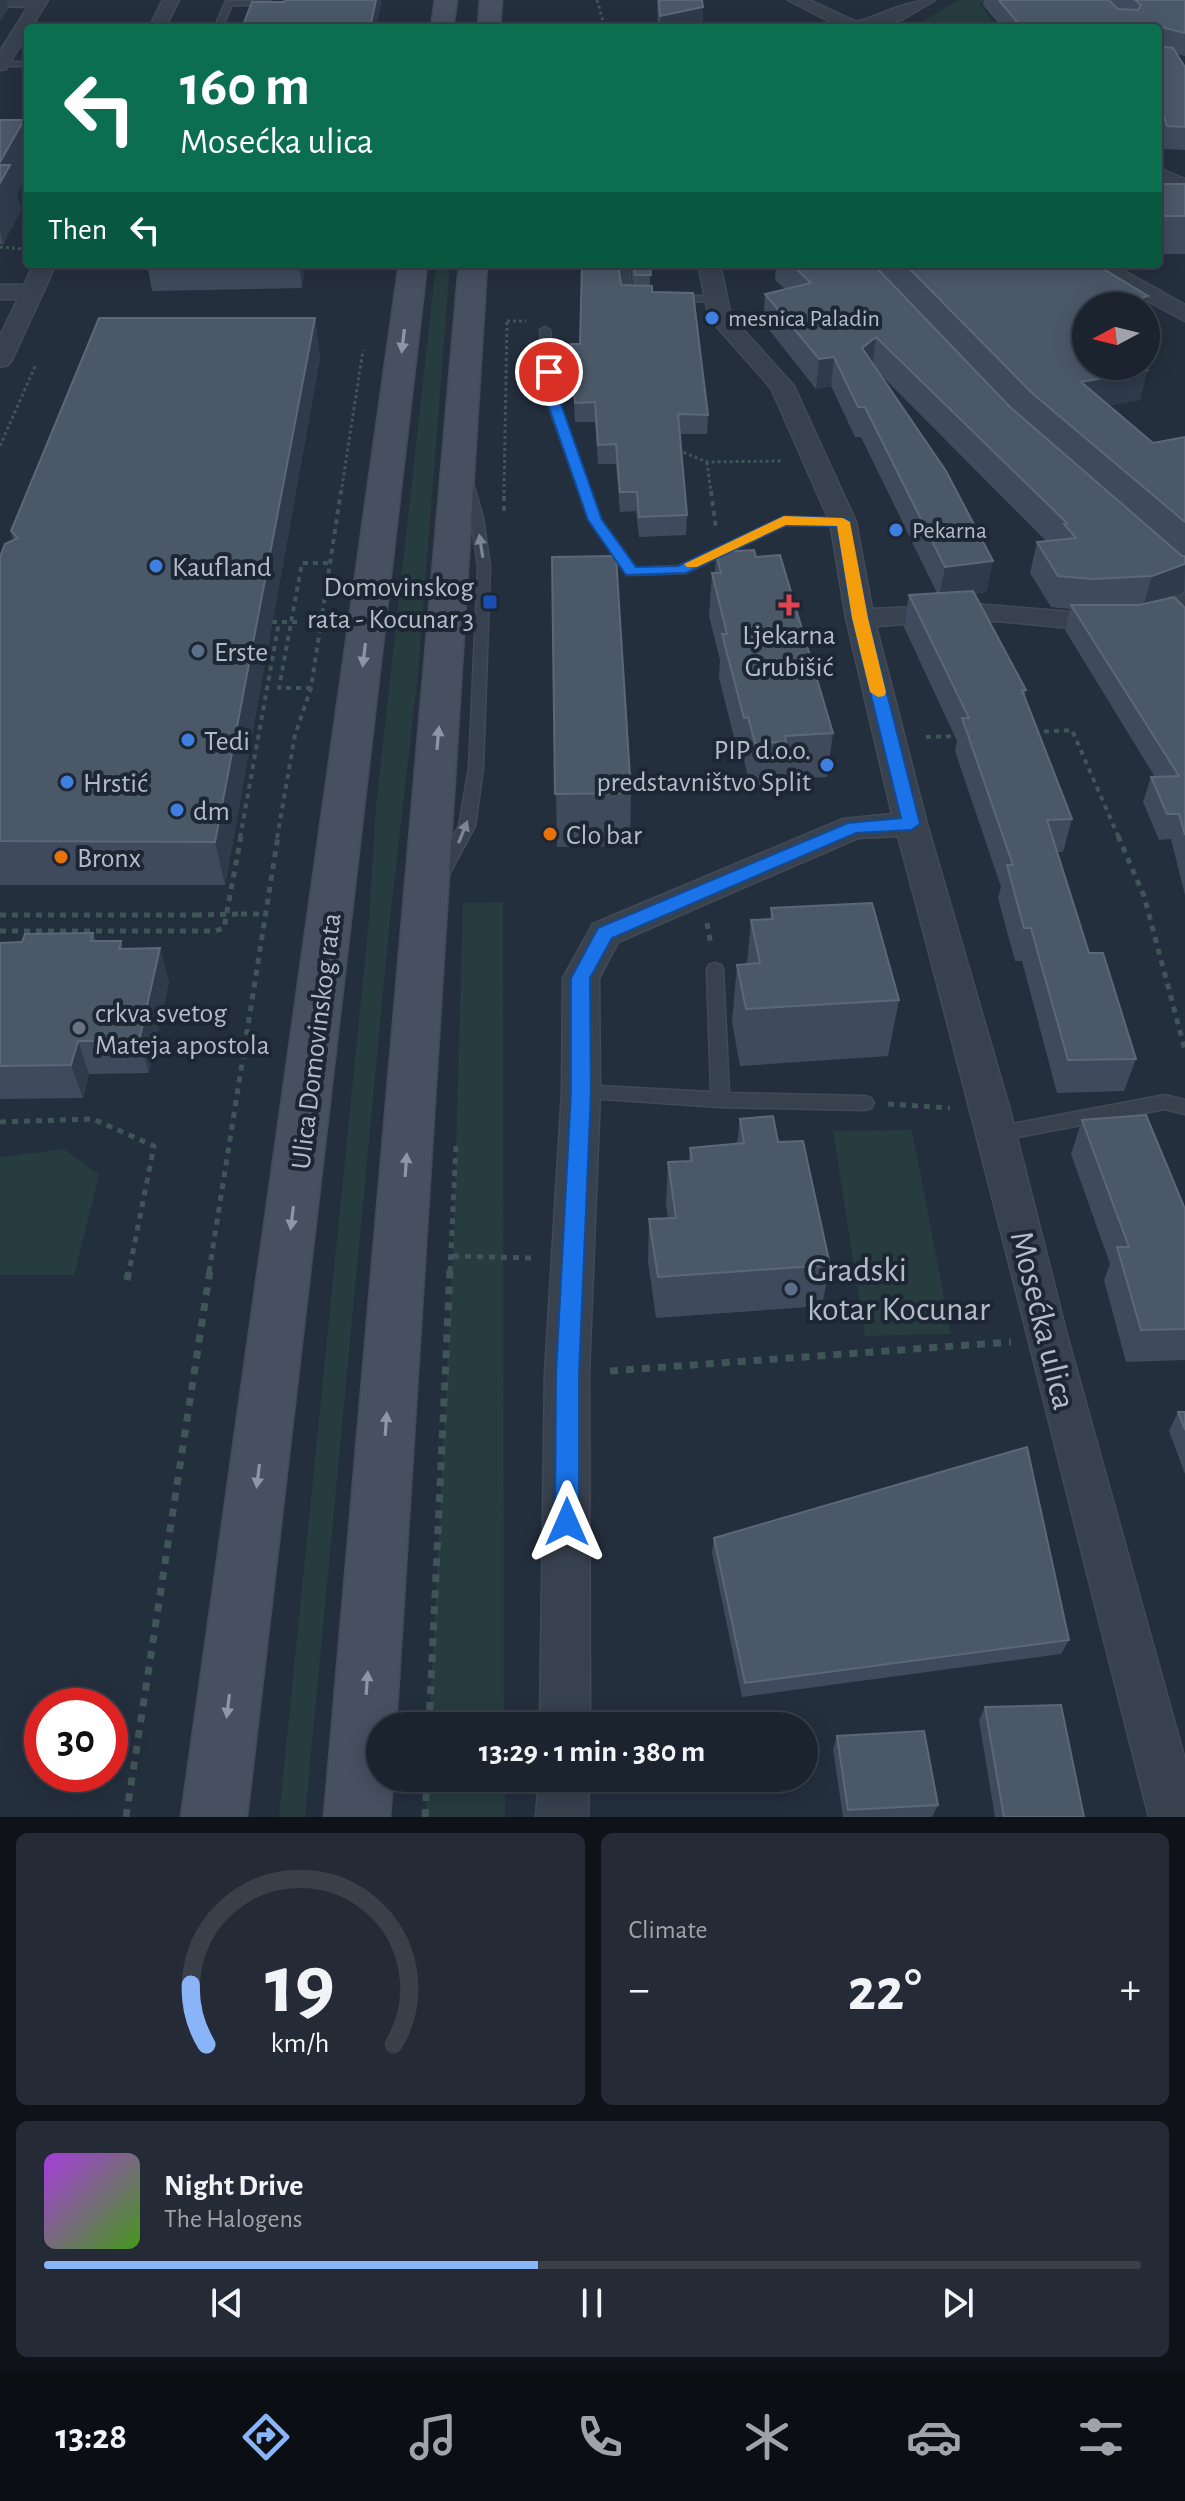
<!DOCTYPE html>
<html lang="en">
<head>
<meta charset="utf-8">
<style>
	body { margin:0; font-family:"Alegreya Sans",sans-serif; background:#242b36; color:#f1f3f6; height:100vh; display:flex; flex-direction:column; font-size:30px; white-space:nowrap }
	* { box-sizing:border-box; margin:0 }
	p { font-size:26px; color:#a0a4aa }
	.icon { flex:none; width:44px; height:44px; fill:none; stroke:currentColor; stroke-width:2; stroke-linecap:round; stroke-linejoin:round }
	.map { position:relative; height:1817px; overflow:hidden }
	.details { display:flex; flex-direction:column; gap:16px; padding:16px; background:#0f1319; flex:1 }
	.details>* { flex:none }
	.banner { position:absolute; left:24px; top:24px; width:1138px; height:244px; border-radius:8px; box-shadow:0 4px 20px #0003,0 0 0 2px #39404a; background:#0b6e4f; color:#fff; overflow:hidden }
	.needle { width:52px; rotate:263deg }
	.buttons { position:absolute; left:1072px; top:292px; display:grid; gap:16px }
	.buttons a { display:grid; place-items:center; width:88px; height:88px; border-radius:50%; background:#1b232e; box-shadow:0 4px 20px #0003,0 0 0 2px #39404a; font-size:40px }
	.speed { position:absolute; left:24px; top:1688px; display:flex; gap:16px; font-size:40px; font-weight:700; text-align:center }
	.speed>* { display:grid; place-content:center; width:104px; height:104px; border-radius:50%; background:#1b232e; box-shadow:0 4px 20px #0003,0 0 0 2px #39404a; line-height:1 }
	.speed .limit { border:12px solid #d22; background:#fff; color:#111 }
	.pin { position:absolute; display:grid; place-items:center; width:68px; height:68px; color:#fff; margin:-34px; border:4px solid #fff; border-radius:50%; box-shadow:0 2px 8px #0007 }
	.me { position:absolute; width:88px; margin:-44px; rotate:0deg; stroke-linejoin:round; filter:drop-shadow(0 0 6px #0008) }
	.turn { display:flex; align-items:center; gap:28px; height:168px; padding:0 24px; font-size:36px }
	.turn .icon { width:104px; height:104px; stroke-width:2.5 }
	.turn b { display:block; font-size:56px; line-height:68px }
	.then { display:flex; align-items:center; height:76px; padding:0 24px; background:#0003; gap:16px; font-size:30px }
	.big { font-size:60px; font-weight:700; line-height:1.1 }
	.details .widget { flex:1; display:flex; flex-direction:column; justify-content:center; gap:12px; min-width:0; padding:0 28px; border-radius:12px; background:#242b36 }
	.details .dial { align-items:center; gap:0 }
	.dial svg { height:208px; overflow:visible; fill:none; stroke:#39404a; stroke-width:7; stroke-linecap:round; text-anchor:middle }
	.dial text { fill:#f1f3f6; stroke:none }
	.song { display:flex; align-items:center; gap:24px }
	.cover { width:96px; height:96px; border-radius:12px; background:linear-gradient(135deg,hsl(280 70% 55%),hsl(100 70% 35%)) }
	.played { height:8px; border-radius:4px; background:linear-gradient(90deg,#8ab4f8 45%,#39404a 45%) }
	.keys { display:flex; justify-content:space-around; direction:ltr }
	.heat { display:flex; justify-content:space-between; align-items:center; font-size:44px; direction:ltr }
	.details .tiles { flex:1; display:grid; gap:16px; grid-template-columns:1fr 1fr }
	.widget:last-child { grid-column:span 2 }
	.trip { position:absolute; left:366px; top:1712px; width:452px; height:80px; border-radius:40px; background:#1b232e; box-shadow:0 4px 20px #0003,0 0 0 2px #39404a; font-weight:700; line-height:80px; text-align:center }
	.tab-bar { display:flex; height:128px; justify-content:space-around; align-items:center; background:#0b0e12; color:#a0a4aa }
	.tab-bar .icon { width:56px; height:56px }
	.tab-bar .current { color:#8ab4f8 }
	.tab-bar b { font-size:36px; color:#f1f3f6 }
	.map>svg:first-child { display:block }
	.green { fill:#263c3f }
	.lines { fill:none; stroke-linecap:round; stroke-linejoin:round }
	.service-casing { stroke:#414a57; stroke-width:3 }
	.minor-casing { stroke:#414a57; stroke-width:3 }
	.secondary-casing { stroke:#414a57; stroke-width:3 }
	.path-far3 { stroke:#3f5557; stroke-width:3; stroke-dasharray:3 3; stroke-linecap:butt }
	.path-far2 { stroke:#3f5557; stroke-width:4; stroke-dasharray:5 5; stroke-linecap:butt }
	.path-far1 { stroke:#3f5557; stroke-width:5; stroke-dasharray:6 6; stroke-linecap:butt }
	.path { stroke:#3f5557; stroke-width:7; stroke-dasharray:8 8; stroke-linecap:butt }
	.service { fill:#38414e; fill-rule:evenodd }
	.minor { fill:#38414e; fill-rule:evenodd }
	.secondary { fill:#465061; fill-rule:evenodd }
	.path-bridge { stroke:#3f5557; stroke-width:5; stroke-dasharray:6 6; stroke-linecap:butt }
	.wall { fill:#3f4b5c }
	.shaded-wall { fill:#2f3b4b }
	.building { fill:#4b5868; stroke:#5c6777; stroke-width:2 }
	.oneway { fill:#8e96a5 }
	.oneway2 { fill:#7c8592 }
	.route { fill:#1a73e8; stroke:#114b97; stroke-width:2 }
	.slow { fill:#f59e0b }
	.shop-dot { fill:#3f7fe0; stroke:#1d2633; stroke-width:3 }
	.transit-dot { fill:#1a4fb4; stroke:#1d2633; stroke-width:3 }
	.health-dot { fill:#e0444e; stroke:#1d2633; stroke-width:3 }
	.service-dot { fill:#5c6f8a; stroke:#1d2633; stroke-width:3 }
	.food-dot { fill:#e8710a; stroke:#1d2633; stroke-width:3 }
	.worship-dot { fill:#6b7280; stroke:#1d2633; stroke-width:3 }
	.labels { text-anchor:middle; stroke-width:8; stroke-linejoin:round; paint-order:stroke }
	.far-poi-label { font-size:24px; fill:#b4bcc9; stroke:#1d2633; text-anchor:start }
	.poi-label { font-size:28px; fill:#b4bcc9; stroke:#1d2633; text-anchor:start }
	.street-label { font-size:28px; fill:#b4bcc9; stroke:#1d2633 }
	.near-poi-label { font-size:34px; fill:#b4bcc9; stroke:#1d2633; text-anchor:start }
	.near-street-label { font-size:34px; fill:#b4bcc9; stroke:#1d2633 }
</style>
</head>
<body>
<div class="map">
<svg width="1185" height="1817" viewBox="0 0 1185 1817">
	<rect width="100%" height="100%" fill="#242f3e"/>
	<path class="green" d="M959,0h33l1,3 -13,1 17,22 -84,1z
		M436,264h14l-32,410 -28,245 -85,898h-26l90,-897 7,-114z
		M503,902l1,824h-75l24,-470 10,-353z
		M912,1130l39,204 -86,2 -32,-205z
		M64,1149l35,26 -25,100h-74v-118z
		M427,1778h78v39h-80z"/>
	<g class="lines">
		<g class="service-casing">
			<path id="service" d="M226,1h44l4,2 -4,2h-38l-10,23h-8z
				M0,62h28v4h-28z
				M618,264h10l4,32 6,1v4l-11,1 -5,-3z
				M716,296l4,1v4l-47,1 -5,-3 5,-3z
				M545,327l5,3 6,63 45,127 35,48 43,-2 105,-49 59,1 6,4 -6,4 -57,-1 -100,48 -59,2 -38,-55 -45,-127 -4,-63z
				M467,479l6,4 10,35 7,49 -7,201 -8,58 -30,56 -6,2 -8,-6 28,-52 10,-58 9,-201 -7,-49 -10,-35z
				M715,963l6,2 2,4 6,124 136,3 6,2 3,5 -3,5 -6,2 -145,-3 -145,-10 -3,-5 3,-5 6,-2 130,7 -4,-123 2,-4z
				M1165,1095l20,5v14l-20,-5 -168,32 -6,-2 -3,-5 3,-5 6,-2z"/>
		</g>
		<g class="minor-casing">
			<path id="minor" d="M0,0h48l-17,28h-3v5l-22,36 -6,1v-19l28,-44 -28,-1z
				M163,0h16l-14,28h-16z
				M788,0h21l48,22c26,-8 51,-22 78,-22l-32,19 -31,9h-30z
				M1158,168l27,11v13l-27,-11z
				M34,264h22l-44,96 -4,5 -8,2v-31l18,-37h-18v-14h24z
				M698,264h22l11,52 63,70 62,136 16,87 102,-5 111,9 59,-3 41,-15v18c-72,30 -137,9 -211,7 -32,0 -66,4 -98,6l51,198 83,286 58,229 117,421v57h-36c-84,-327 -163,-655 -251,-981l-40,2 -240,104 -19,36 1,114 -11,282 1,352h-50l5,-352 17,-282 1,-114 30,-54 250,-105 49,-5 -46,-196 -16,-96 -59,-134 -62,-70z
				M1085,264h27l73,41v16l-97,-52z
				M539,1778h50l-1,39h-52z"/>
		</g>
		<g class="secondary-casing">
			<path id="secondary" d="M435,0h22l-4,28h-22z
				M480,0h22l-2,28h-22z
				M399,264h28l-180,1553h-66z
				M459,264h28l-91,1462h-16v52h13l-3,39h-66z"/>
		</g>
		<path class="path-far3" d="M597,0l8,28
			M0,247l24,2
			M509,266l15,-2
			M507,321h19
			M0,446l36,-82
			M678,450l29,12 75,-1
			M707,462l4,31
			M341,493l22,-143
			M504,493l3,-172"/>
		<path class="path-far2" d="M711,491l5,38
			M504,511v-20
			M272,622h25
			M311,688h-32l23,-125h28
			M1034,732l38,-2 47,108
			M926,737l34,-1
			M240,838l39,-216
			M277,838l18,-103 16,-47 30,-197"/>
		<path class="path-far1" d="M1118,836l26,60 41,154
			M241,914h23
			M0,915h196
			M707,923l4,22
			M0,931h215l9,-3 17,-92
			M888,1104l62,4
			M0,1122l93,-3 61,27 -25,126
			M453,1256l79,2
			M209,1272l69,-436
			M450,1272l6,-127"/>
		<path class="path" d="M127,1280l2,-10
			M610,1371l401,-29
			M429,1726l21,-456
			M126,1817l84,-547
			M425,1817l2,-39"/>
		<use href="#service" class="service"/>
		<use href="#minor" class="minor"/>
		<use href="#secondary" class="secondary"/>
		<path class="path-bridge" d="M196,915l45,-1"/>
	</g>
	<path class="wall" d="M657,0h45l1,7 -1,21h-44z
		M984,0h125l11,9 -10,-9h75v56l-8,-2 8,13v83l-23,-1 -4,-12v-109h-156l-19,-23z
		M0,120h24l4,19v36l-11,20 4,15 -18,34h-3z
		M1158,184h27v70h-27z
		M150,264h155l-3,24 -150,3 -4,-22z
		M630,264h20v22l2,6 56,123 -1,19h-27l7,81 -1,20 -47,2 -3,-26 -16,1 -4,-48h-18l-3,-42h-20l-4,-78h9l41,-59h12z
		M776,264h97l143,148 -143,-148h222l-9,42v60l61,4 -7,30 -31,5 44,38 32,-6v156l-20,6 20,9v287l-14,-56 -12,1 -16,-38 8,-25h4l-90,-147 5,-21 -19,-2 -21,-34 7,-31 9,-1 -167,-168 114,188 -7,31 -11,2 51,96 -1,7 47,122 -9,33h-6l32,101 47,106 -12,32 -67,2 -35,-132h-7l-17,-63 3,-11 -46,-136 2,-10 -53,-114 5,-32 28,-2 -76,-156h-6l-24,-51 -15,3 -53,-67 2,-28 20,-5 -10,-9z
		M315,318l5,40 -95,527h-225v-328l13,-17 -2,-9z
		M716,552l117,181 -6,44 -45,2 -1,6 -30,2 -7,-26h-4l-21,-83 1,-18 -11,-44 3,-43h3z
		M552,557l79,236 -1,53 -73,1z
		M771,908l128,92 -11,56 -148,10 -8,-44 5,-57 10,-1 4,-44 19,-1z
		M93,933l3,8h25l2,8 46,32 -20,92 -60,1 -6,24 -83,1v-156l22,-1z
		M740,1119l38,23 52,123 -8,41 -166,12 -8,-57 1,-42 19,-1 -2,-14 2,-42 21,-1 1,-13 47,-4z
		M1082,1120l103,89v151l-59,2 -22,-82 6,-16 -39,-110z
		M1178,1412h7v62l-16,-43z
		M714,1538l355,102 -8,14 -319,43 -30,-144z
		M985,1707l99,110h-89l-16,-97z
		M837,1736l101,69 -6,12h-89l-10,-68z"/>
	<path class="shaded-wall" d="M0,0h6l2,9 -8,13z
		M376,0h6l-6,28h-6z
		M703,7l-1,21h-42v-12z
		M24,120l4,19v36l-11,20 4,15 -18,34 -3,-13v-69z
		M299,264h6l-3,24 -3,-23z
		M1148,296l-3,10h-28z
		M315,318l5,40 -95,527 -10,-43z
		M876,337l-4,29 -10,-18z
		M834,357l-3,29 -15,3 3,-30z
		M1147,370l-7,30 -66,12 7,-30z
		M993,561l-7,31 -47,6 6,-31z
		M1185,564l-1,28 -41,15 9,-31z
		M160,948l9,33 -20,92 -10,-32z
		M78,1041l11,33 -6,24 -12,-33z"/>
	<path class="building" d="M285,0h91l-6,28h-128l10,-26h32z
		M659,0h43l1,7 -43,9z
		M999,0h110l9,9 20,1 3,-5 -6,-5h50v33l-24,-6 -1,19 13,2 12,19v60l-18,-1 -9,-27v-71h-136z
		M0,120h24l-24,42z
		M0,165h10l-10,18z
		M1158,184h27v32h-25l-2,-5z
		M150,264h149v1l-151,4z
		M582,264h36l3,21 31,1v6l41,1 15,122 -30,-1 9,101 -48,2 -2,-25h-17l-4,-48 -18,1 -3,-43 -20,1 -4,-59h9z
		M633,264h17l1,11h-16z
		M791,264h82l137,143 172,149h3v8l-33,12 -59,3 -35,-3 -21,-34 39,-4 -12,-14 3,-1 -191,-186 -14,11 84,123 47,90 -48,6 -80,-160h-7l-24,-50 -15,2 -54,-65 46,-11z
		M905,264h190l53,32 -31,10h-31v60h56l5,4 -66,12 72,61 32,-6v85l-153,-129z
		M99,318h216l-100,524 -215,-1v-284l5,-13 13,-6 -7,-7z
		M754,550l2,7 24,-2 53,178 -48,3 1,6 -31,1 -7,-26 -4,1 -22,-84h5l-15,-61h9l-5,-21z
		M616,556l15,237 -76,1 -3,-237z
		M973,591l53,99h-4l50,129 -25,1 42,133h14l33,106 -68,1 -37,-132h-7l-17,-63h6l-51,-147h7l-60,-123z
		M1174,597l11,11v227l-6,-21h-12l-16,-37 28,-1 -108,-171h68z
		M872,903l27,97 -153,9 -9,-44 23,-2 -9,-43 22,-1 -2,-11z
		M93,933l-2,8h30l-2,8 41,-1 -21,93h-61l-7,24 -71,1v-123l22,-1 3,-8z
		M1146,1115l39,94v120l-44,1 -24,-83h12l-47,-127z
		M773,1116l5,26 25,-1 27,124 -172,12 -9,-58 27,-1 -8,-56 24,-1 -2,-13 54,-5 -4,-24z
		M1178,1412h7v18z
		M1027,1447l42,193 -324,43 -31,-145z
		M1061,1705l23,112h-80l-19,-110z
		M924,1731l14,74 -90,5 -11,-74z"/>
	<defs><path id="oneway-solid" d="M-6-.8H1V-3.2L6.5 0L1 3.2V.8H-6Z" transform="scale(2)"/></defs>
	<g class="oneway">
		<use href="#oneway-solid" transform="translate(403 341) rotate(97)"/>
		<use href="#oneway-solid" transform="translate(364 655) rotate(97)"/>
		<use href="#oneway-solid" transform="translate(438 738) rotate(-85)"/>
		<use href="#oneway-solid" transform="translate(406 1165) rotate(-86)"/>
		<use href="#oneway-solid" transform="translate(292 1218) rotate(97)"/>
		<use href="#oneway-solid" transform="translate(386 1424) rotate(-86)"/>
		<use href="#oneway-solid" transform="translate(258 1476) rotate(97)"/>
		<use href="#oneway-solid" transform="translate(367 1683) rotate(-86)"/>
		<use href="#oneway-solid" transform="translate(228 1706) rotate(97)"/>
	</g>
	<g class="oneway2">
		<use href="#oneway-solid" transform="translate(481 546) rotate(-99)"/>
		<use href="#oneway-solid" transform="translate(463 832) rotate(-68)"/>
	</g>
	<path class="route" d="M549,369l6,3 2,21 45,127 34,47 42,-1 106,-50 64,3 20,99 52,206 -9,6 -55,3 -244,105 -22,40 1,114 -12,282v148l-3,8 -9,4 -8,-4 -4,-8 1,-148 15,-282v-114l27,-50 250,-105 53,-5 -49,-200 -15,-92 -51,-1 -100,48 -60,2 -38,-55 -44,-127 -2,-21z"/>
	<path class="slow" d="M784,516l59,2 7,4 18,96 18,74 -2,4 -6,1 -8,-5 -18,-74 -15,-92 -51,-1 -89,42h-10l-3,-3z"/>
	<g class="shop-dot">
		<circle cx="712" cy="318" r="8"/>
		<circle cx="896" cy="530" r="8"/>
		<circle cx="156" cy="566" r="8"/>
		<circle cx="188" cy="740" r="8"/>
		<circle cx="827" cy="765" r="8"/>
		<circle cx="67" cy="782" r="8"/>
		<circle cx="177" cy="810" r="8"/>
	</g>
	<rect class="transit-dot" x="482" y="594" width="16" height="16" rx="4"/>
	<path class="health-dot" d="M785 593h8v8h8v8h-8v8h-8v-8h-8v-8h8z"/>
	<g class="service-dot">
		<circle cx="198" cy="651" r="8"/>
		<circle cx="791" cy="1289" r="8"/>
	</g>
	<g class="food-dot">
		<circle cx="550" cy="834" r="8"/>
		<circle cx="61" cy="857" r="8"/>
	</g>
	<circle class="worship-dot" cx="79" cy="1028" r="8"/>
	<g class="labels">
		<g class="far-poi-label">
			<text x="728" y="326">mesnica Paladin</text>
			<text x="912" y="538">Pekarna</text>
		</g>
		<g class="poi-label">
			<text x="172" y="576">Kaufland</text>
			<text x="474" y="596" text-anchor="end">Domovinskog<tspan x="474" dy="32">rata - Kocunar 3</tspan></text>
			<text x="789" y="644" text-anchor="middle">Ljekarna<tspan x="789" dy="32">Grubišić</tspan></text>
			<text x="214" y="661">Erste</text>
			<text x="204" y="750">Tedi</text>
			<text x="811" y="759" text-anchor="end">PIP d.o.o.<tspan x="811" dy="32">predstavništvo Split</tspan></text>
			<text x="83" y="792">Hrstić</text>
			<text x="193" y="820">dm</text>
			<text x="566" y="844">Clo bar</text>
			<text x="77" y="867">Bronx</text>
			<text x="95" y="1022">crkva svetog<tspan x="95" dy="32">Mateja apostola</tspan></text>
		</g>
		<g class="street-label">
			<text transform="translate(315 1041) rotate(-83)" y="10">Ulica Domovinskog rata</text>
		</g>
		<g class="near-poi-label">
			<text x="807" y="1281">Gradski<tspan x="807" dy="39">kotar Kocunar</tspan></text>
		</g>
		<g class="near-street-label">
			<text transform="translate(1044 1320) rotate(76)" y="12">Mosećka ulica</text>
		</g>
	</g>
</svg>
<div class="buttons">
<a><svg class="needle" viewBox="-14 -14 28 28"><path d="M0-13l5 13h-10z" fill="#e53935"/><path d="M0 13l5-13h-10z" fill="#a0a4aa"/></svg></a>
</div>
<div class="speed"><div class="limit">30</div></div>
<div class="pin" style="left:549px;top:372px;background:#d93025"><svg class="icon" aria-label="arrive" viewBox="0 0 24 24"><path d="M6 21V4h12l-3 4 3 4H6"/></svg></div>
<svg class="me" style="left:567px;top:1522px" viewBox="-20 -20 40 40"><path d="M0-17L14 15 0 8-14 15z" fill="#1a73e8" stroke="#fff" stroke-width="4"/></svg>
<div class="trip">13:29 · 1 min · 380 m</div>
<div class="banner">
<div class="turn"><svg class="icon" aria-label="left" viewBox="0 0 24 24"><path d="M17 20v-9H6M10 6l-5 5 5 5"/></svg><div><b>160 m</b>Mosećka ulica</div></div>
<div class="then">Then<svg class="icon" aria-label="left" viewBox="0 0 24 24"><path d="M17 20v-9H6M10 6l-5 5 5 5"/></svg></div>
</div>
</div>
<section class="details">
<div class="tiles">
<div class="widget dial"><svg viewBox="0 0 100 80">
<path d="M14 69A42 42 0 1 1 86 69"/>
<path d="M14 69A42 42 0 0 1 8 46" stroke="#8ab4f8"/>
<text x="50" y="56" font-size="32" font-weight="700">19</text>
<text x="50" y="72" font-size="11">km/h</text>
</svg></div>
<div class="widget"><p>Climate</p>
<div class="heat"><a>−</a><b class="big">22°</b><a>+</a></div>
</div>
<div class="widget">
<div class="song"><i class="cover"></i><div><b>Night Drive</b><p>The Halogens</p></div></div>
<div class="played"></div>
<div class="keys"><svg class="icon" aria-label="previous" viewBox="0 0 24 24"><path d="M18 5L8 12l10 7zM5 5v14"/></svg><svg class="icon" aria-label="pause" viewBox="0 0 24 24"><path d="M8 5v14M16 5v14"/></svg><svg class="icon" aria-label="next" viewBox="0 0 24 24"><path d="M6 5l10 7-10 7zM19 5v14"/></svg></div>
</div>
</div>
</section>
<nav class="tab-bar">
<b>13:28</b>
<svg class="icon current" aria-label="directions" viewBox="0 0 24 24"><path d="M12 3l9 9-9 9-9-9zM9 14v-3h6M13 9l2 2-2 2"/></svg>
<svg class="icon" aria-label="music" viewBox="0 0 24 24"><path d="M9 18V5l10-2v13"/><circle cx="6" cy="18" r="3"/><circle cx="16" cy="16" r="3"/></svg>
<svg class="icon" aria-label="phone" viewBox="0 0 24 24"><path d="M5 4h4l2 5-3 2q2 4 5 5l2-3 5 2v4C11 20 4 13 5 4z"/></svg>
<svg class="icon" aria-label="climate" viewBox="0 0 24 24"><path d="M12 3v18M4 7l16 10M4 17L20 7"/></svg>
<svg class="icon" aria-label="car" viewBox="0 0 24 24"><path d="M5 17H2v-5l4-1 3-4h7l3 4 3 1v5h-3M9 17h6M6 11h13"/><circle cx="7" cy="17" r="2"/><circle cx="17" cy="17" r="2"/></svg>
<svg class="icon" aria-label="filters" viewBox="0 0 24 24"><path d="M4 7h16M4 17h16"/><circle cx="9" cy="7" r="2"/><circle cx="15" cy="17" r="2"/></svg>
</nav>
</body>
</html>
